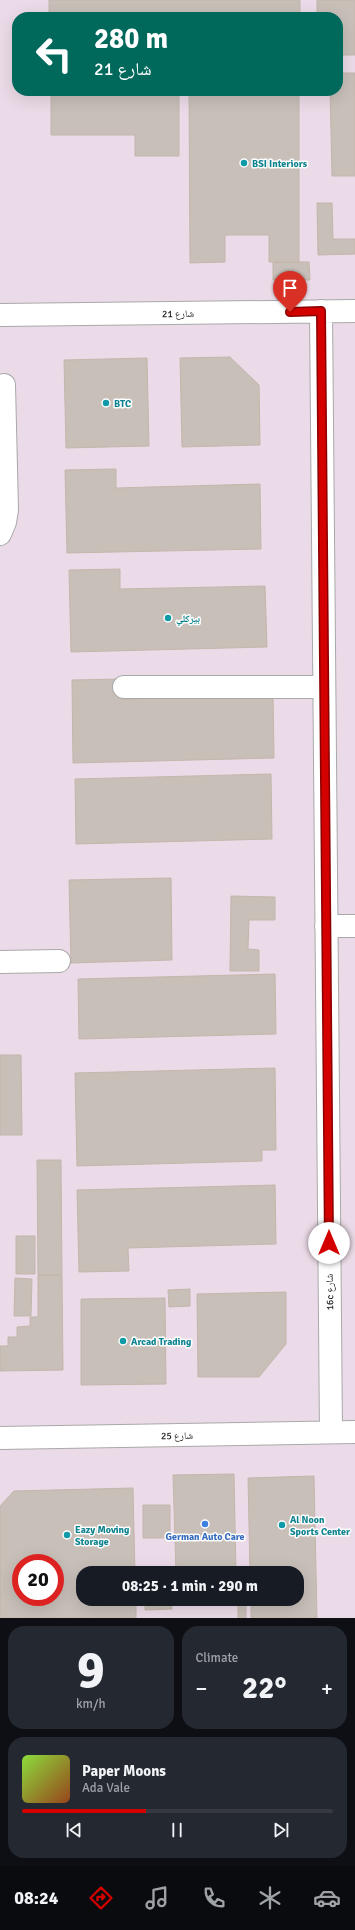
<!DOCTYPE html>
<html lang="en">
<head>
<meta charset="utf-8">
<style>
	body { margin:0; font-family:Signika,"Noto Naskh Arabic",sans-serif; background:#242831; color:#f1f3f6; height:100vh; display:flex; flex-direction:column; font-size:15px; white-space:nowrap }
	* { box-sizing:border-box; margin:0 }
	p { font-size:13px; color:#9ea1a6 }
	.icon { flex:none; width:22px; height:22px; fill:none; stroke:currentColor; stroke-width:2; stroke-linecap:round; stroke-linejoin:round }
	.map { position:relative; height:1618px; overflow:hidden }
	.drawer { display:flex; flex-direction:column; gap:8px; padding:8px; background:#0d0f14; flex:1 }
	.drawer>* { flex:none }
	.guide { position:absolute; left:12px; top:12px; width:331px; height:84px; border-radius:16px; box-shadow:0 4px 16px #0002; background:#00695c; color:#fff; overflow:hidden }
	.speed { position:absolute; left:12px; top:1554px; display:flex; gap:8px; font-size:20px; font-weight:700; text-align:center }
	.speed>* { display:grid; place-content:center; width:52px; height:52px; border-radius:50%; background:#171b24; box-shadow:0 4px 16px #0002; line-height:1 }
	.speed .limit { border:6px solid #d22; background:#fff; color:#111 }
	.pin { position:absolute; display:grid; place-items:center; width:34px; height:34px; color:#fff; margin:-41px -17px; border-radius:50% 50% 50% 0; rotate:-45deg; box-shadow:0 0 4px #0007 }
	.pin .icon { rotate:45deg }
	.me { position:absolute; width:44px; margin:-22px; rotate:0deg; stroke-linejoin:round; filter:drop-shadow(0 0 3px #0008) }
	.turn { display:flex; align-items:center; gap:14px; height:84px; padding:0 16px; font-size:18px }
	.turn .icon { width:52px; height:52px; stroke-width:2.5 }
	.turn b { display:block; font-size:28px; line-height:34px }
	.big { font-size:30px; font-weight:700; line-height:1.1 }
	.drawer .card { flex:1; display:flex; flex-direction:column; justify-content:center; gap:6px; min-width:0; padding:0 14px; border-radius:16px; background:#242831 }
	.drawer .dial { align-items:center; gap:0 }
	.dial b { font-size:52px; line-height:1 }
	.song { display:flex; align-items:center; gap:12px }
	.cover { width:48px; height:48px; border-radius:6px; background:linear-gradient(135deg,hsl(90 70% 55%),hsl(20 70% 35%)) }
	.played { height:4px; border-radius:2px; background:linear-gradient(90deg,#d40000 40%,#363941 40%) }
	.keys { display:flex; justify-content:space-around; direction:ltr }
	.heat { display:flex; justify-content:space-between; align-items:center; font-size:22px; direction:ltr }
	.drawer .tiles { flex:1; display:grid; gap:8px; grid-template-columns:1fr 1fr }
	.card:last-child { grid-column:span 2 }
	.trip { position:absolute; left:76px; top:1566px; width:228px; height:40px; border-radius:16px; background:#171b24; box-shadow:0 4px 16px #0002; font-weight:700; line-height:40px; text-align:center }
	.menu { display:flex; height:64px; justify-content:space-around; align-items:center; background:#090b0e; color:#9ea1a6 }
	.menu .icon { width:28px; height:28px }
	.menu .active { color:#d40000 }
	.menu b { font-size:18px; color:#f1f3f6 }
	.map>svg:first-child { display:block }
	.industrial { fill:#ebdbe8; fill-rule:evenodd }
	.building { fill:#c7bfb8; stroke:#c4b6ab; fill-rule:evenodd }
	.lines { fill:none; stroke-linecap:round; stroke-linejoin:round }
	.minor-casing { stroke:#a9a9a9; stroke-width:24 }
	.minor { stroke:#fff; stroke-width:22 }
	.route-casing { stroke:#8a0000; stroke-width:10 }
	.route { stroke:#d40000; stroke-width:7 }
	.culture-dot { fill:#0f9aa8; stroke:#fff; stroke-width:1.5 }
	.shop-dot { fill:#3f7fe0; stroke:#fff; stroke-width:1.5 }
	.labels { text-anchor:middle; stroke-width:3; stroke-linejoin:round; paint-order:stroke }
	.culture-label { font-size:10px; font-weight:bold; fill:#0d838f; stroke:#fff; text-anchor:start }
	.street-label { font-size:10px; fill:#222; stroke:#fff }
	.shop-label { font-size:10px; font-weight:bold; fill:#366cbe; stroke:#fff }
</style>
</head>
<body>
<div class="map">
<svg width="355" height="1618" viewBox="0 0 355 1618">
	<rect width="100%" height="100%" fill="#f2efe9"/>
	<path class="industrial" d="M0,0h355v1618h-355zM17,17h321v74h-321zM21,1563h34v34h-34zM83,1573h214v26h-214z"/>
	<path class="building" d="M49,0h251v17h-251z
		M317,0h38v55h-17v-38h-21z
		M338,73h17v103h-23l-2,-85h8z
		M51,91h128v65h-44v-21h-84z
		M189,91h110v171h-30v-27h-44v27l-35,1z
		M317,203h15l1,36h22v15l-37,1z
		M273,262h36l1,18h-37z
		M230,357l29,28 1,60 -78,2 -2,-89z
		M147,358l2,88 -83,2 -2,-88z
		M116,469v19l144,-4 1,65 -194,4 -2,-83z
		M120,569v20l145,-3 2,61 -196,5 -2,-82z
		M123,679v20l150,-4 1,63 -201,5 -1,-83z
		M271,774l1,65 -196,5 -1,-65z
		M171,878l1,82 -101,3 -2,-83z
		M231,896l44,1v23h-26l-1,29 11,1v21h-29z
		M275,974l1,60 -197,5 -1,-60z
		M0,1055h21l1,80h-22z
		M275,1068l1,82h-14v11l-185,5 -2,-93z
		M37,1160h24l1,115h-24z
		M275,1185l1,59 -148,4 1,23 -50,1 -2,-82z
		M16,1236h19v38h-19z
		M38,1275h24l1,95 -63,1v-25h8v-9h9v-10l13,-1v-9h8z
		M15,1278l17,1 -1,37h-17z
		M190,1289v17l-21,1 -1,-17z
		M286,1292v52l-27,33h-61l-1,-83z
		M165,1298l1,86 -85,1v-86z
		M234,1474l2,99h-60l-3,-98z
		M314,1476l3,142h-66v-19h46v-26h-47l-2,-95z
		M133,1488l2,85h-52v26h53v19h-136v-112l14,-15zM21,1563h34v34h-34z
		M143,1505h27v33h-27z
		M144,1567h27v6h-27z
		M145,1599h26l1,10 -27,1z
		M238,1599h8v19h-8z"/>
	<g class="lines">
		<g class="minor-casing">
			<path id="minor" d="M321,311l10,1121
				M0,315l355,-4
				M0,534l5,-12 2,-12 -3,-125
				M124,687h200
				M326,926h29
				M0,962l59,-1
				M0,1438l355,-6"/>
		</g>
		<use href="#minor" class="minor"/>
	</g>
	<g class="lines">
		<g class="route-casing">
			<path id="route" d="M290,312l31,-1 8,932"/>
		</g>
		<use href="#route" class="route"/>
	</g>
	<g class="culture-dot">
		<circle cx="244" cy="163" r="4"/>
		<circle cx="106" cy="403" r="4"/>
		<circle cx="168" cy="618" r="4"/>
		<circle cx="123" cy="1341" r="4"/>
		<circle cx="282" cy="1525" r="4"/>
		<circle cx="67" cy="1535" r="4"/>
	</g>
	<circle class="shop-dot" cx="205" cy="1524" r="4"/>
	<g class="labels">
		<g class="culture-label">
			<text x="252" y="167">BSI Interiors</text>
			<text x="114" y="407">BTC</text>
			<text x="176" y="622">بيركلي</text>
			<text x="131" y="1345">Arcad Trading</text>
			<text x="290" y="1523">Al Noon<tspan x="290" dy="12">Sports Center</tspan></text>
			<text x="75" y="1533">Eazy Moving<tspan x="75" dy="12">Storage</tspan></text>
		</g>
		<g class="street-label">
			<text transform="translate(178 313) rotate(-1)" y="4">شارع 21</text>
			<text transform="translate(329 1292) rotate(-91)" y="4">16c شارع</text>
			<text transform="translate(177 1435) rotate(-1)" y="4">شارع 25</text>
		</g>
		<g class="shop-label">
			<text x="205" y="1540">German Auto Care</text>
		</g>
	</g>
</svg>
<div class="speed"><div class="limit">20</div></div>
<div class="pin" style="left:290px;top:312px;background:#d93025"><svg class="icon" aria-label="arrive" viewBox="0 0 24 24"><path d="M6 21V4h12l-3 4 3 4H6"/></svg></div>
<svg class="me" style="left:329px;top:1243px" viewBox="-20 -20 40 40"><circle r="19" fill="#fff"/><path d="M0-13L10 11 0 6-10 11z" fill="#d40000"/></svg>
<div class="trip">08:25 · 1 min · 290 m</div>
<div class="guide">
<div class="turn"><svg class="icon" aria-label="left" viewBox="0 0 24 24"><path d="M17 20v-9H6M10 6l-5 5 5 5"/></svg><div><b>280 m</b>شارع 21</div></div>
</div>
</div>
<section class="drawer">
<div class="tiles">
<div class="card dial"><b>9</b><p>km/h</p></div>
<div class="card"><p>Climate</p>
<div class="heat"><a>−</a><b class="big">22°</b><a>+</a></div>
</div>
<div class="card">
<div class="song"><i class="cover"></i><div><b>Paper Moons</b><p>Ada Vale</p></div></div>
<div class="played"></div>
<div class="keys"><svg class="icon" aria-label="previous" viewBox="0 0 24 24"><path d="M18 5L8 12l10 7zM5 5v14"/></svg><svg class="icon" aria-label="pause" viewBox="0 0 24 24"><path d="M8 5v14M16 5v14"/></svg><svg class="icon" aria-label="next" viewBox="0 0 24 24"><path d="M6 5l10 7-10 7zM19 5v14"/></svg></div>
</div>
</div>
</section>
<nav class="menu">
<b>08:24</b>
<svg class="icon active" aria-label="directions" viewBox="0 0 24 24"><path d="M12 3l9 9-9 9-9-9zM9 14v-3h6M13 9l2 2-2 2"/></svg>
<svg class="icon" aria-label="music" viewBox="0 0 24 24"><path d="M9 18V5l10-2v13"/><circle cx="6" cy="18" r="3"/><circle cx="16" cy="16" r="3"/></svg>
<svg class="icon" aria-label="phone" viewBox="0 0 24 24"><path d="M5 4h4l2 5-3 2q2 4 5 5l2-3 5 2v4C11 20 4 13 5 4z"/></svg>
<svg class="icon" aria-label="climate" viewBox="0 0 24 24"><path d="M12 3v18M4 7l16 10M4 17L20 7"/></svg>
<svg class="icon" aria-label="car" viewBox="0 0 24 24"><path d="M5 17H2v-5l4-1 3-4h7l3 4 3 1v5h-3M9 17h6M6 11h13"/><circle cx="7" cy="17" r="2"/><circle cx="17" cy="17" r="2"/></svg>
</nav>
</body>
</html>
